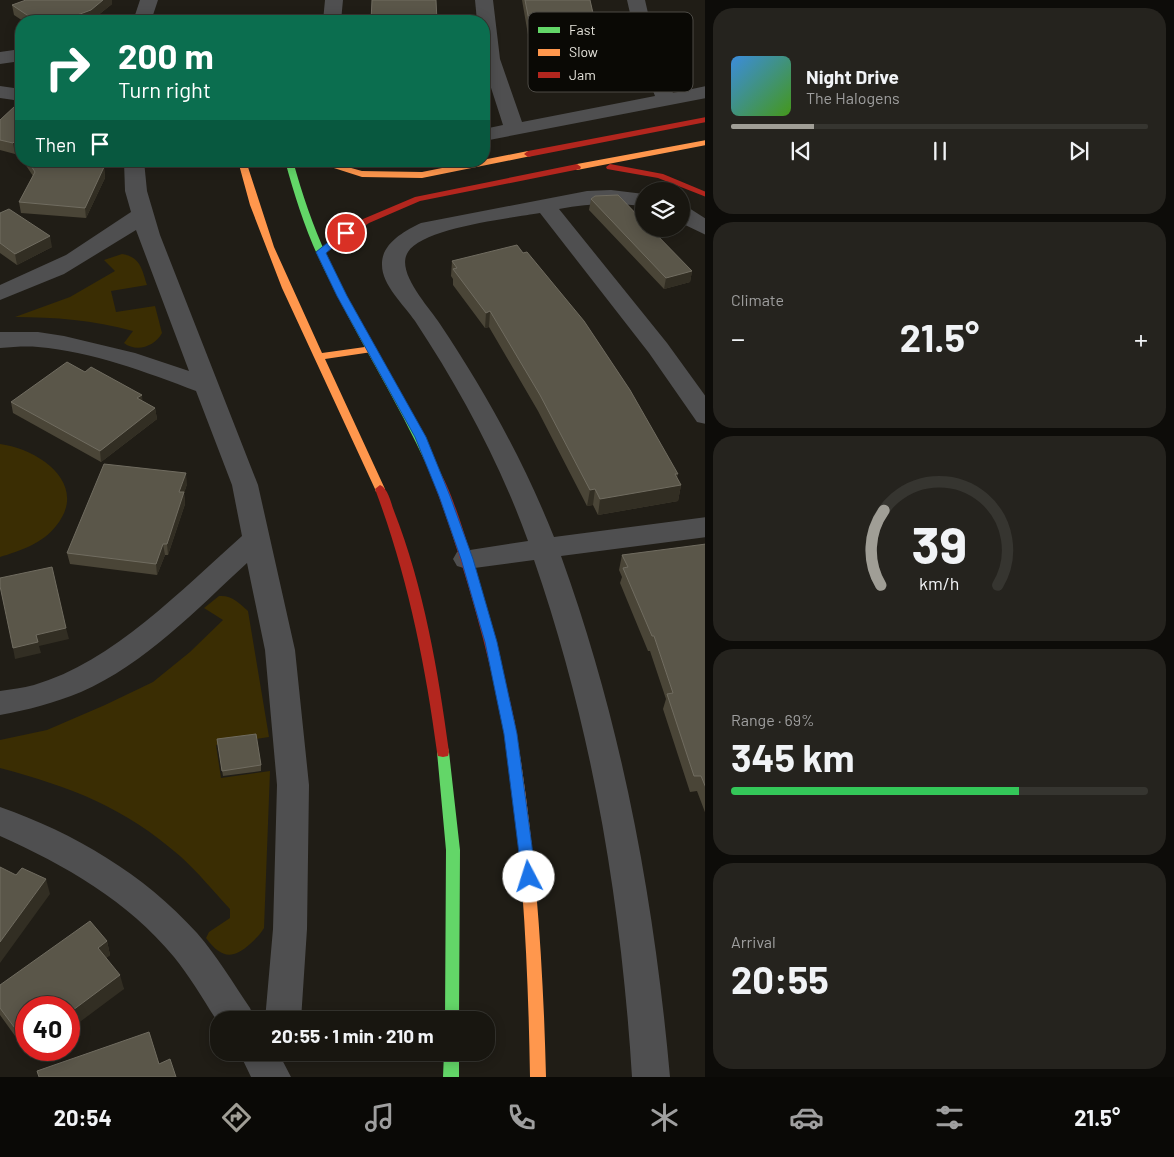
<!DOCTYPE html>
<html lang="en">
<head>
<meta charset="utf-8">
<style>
	body { margin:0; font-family:Barlow,sans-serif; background:#25231e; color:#f1f3f6; height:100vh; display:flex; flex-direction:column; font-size:19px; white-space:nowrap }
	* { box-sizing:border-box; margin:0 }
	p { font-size:16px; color:#9f9f9f }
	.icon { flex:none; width:28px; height:28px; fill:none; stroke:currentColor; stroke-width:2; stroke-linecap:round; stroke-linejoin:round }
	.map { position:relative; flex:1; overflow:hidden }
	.side { display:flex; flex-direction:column; gap:8px; padding:8px; background:#0d0c09; width:469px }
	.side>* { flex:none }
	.guide { position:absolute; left:15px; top:15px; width:475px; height:152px; border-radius:20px; box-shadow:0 2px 12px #0003,0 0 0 1px #363530; background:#0b6e4f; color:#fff; overflow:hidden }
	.tools { position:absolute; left:635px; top:182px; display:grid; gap:10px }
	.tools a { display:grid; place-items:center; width:55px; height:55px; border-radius:50%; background:#181610; box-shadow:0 2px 12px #0003,0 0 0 1px #363530; font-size:25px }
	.speed { position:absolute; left:15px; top:996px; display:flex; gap:10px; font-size:25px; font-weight:700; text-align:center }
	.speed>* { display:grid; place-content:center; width:65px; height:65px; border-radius:50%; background:#181610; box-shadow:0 2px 12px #0003,0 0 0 1px #363530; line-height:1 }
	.speed .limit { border:8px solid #d22; background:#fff; color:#111 }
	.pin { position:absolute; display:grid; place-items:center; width:42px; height:42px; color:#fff; margin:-21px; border:2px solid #fff; border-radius:50%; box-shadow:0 1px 5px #0007 }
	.me { position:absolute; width:55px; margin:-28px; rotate:355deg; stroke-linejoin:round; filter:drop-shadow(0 0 4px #0008) }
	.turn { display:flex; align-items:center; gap:18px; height:105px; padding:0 20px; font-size:22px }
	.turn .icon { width:65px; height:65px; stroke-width:2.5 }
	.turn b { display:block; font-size:35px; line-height:42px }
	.then { display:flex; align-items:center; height:48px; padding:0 20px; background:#0003; gap:10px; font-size:19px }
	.big { font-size:38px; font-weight:700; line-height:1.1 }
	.side .tile { flex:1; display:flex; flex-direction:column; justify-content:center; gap:8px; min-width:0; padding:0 18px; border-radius:20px; background:#25231e }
	.side .dial { align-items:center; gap:0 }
	.dial svg { height:130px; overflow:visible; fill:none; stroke:#363530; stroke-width:7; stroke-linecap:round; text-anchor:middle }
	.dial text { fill:#f1f3f6; stroke:none }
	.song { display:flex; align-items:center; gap:15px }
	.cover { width:60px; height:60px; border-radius:8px; background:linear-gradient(135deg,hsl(210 70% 55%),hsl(100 70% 35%)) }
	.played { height:5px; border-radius:2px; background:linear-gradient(90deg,#a09e96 20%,#363530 20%) }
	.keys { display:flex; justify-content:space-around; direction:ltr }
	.heat { display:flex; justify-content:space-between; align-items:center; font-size:28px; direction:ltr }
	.charge { height:8px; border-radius:4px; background:linear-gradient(90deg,#34c759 69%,#363530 0) }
	.trip { position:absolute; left:210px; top:1011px; width:285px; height:50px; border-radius:20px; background:#181610; box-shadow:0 2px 12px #0003,0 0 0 1px #363530; font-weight:700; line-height:50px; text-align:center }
	.tabs { display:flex; height:80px; justify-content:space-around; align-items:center; background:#0a0906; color:#9f9f9f }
	.tabs .icon { width:35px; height:35px }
	.tabs .current { color:#a09e96 }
	.tabs b { font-size:22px; color:#f1f3f6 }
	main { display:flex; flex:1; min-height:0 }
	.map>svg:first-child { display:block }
	.green { fill:#3a2d03 }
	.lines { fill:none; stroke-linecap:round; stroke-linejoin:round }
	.street { fill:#4f4f50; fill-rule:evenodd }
	.fast { fill:#63d668; fill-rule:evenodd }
	.slow { fill:#ff974d; fill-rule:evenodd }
	.jam { fill:#b3261e; fill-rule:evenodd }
	.wall { fill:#4a4537 }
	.shaded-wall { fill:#322e23 }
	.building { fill:#5a5649; stroke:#706c60 }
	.route { fill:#1a73e8; stroke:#114b97 }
	.key { fill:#0a0905; stroke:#4c4a45; stroke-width:1 }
	.key-label { font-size:14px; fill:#e5e3db }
</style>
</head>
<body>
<main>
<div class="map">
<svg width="706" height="1077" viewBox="0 0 706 1077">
	<rect width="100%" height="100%" fill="#201d16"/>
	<path class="green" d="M122,254c19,3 20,16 25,31l-36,6 5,21 39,-6 7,27c-7,13 -25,20 -38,10l9,-12c-40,-11 -78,-14 -118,-14l55,-20 45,-26 -11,-11z
		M0,444c39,5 90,40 56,82 -13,17 -36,25 -56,31z
		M219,596c13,-1 20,7 29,15l21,126 -53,8 5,33 49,-7 -6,157c-4,7 -9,11 -14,16 -18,16 -29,14 -44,-6l3,-6 21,-14v-9c-16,-17 -32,-37 -50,-53 -56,-49 -109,-69 -180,-88v-28l47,-10 58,-25 48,-23 37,-30 33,-32 -19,-12z"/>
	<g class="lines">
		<path class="street" d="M140,0h18l-7,21h-18z
			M325,0h18l-2,21h-18z
			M475,0h18l7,59 22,63 133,-26 -15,-39 -13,-57h18l13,57 15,36 33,-7v12l-222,43v-12l19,-4 -19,-59v-45h-7z
			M21,49v12l-21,3v-12z
			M0,86l21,3v12l-21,-3z
			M124,161h20l3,30 13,44 98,250 37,165 14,135 -2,144 -6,91h-36l8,-91 4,-144 -12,-135 -18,-87c-50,46 -102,101 -166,129 -27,11 -53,18 -81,23v-24c11,-2 23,-3 34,-6 79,-23 148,-96 208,-149l-10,-51 -36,-94c-50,-19 -103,-39 -158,-44 -12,-1 -25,0 -38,1v-16h38l26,4 71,17 54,18 -53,-141 -72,44 -64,26v-15l66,-30 65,-43 -6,-21z
			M611,190l33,4v12c-30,-3 -55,-3 -85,3l108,134 39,54v27l-9,-2 -48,-69 -109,-140c-29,5 -118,15 -132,39 -13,20 21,55 32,72 45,67 84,138 114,213l152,-20v20l-145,19c61,169 93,342 109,521h-38c-11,-177 -40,-349 -98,-517l-67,9 -10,-3 -4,-7 4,-7 71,-11c-28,-78 -68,-152 -113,-220 -11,-16 -33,-36 -33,-56 -1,-21 22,-34 39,-42l166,-32z
			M681,207l8,1 17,11v16l-25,-12z
			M0,807c74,26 144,67 197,126 20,23 36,50 53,75l5,12h-36v4c-15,-23 -28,-46 -45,-67 -46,-56 -109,-92 -174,-121z
			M239,1052h39l13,25h-40z"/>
		<path class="fast" d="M234,15h43l4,2 -4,2h-40l-4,-2z
			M285,161h8c10,36 22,71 38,104 34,70 77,134 108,205l-1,3 -4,1 -5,-4c-32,-71 -74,-135 -107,-205 -16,-33 -27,-68 -37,-104z
			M443,747l5,1 1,4 11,98 -1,170h-14l1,-170 -9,-98 1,-4z
			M444,1052h15v25h-16z"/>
		<path class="slow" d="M706,140v5l-129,25 -4,-3 4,-3z
			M528,151l4,3 -1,2 -109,22 -60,-1 -50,-16h14l36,10 60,1z
			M238,161h8l28,86 48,106 50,-7 5,3 -5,3 -47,7 60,130 -1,3h-8l-1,-3 -93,-201 -32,-83z
			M508,714l4,1 2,4c21,119 29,238 32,358h-16c-2,-120 -8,-239 -28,-358l2,-4z"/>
		<path class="jam" d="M706,117v5l-178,35 -4,-3 4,-3z
			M577,164l4,3 -1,2 -160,32 -51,22 -45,31 -3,1 -5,-3 47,-33 52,-22z
			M610,164l53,10 43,18v5l-48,-19 -51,-9 -1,-2z
			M434,466c20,6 74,222 80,253l-2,4 -4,1 -4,-1 -2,-4c-18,-85 -42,-168 -73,-249z
			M380,485c8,3 11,18 14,26 30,77 44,159 55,241l-1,4 -5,1 -5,-1 -1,-4c-12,-90 -30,-178 -62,-263z"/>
	</g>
	<path class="wall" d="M522,0h68l15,66 -2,20h-61l-2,-5h-4z
		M112,4l-20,16 -3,1h-66l-9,-6 -2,-10z
		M21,107v41l-6,6 -15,-4v-30z
		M23,161h76l5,6 1,11 -19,40 -65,-5 -2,-11 14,-26z
		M591,199l101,72 -2,11 -26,7 -75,-79z
		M0,213l52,34 -35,18 -17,-12z
		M452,261l225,217 4,7 -3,16 -80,14 -5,-10 -6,1 -49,-95 -49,-84 -4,1 -32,-43v-6l-2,-3z
		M143,401l12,7 2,11 -56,43 -88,-49 -2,-11z
		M187,484l-3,9 1,11 -17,51h-3l-8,20 -87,-11 -3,-11z
		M706,544v271l-9,-24 -7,1 -27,-83 3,-10 -16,-48h-2l-28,-68 2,-6 -3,-7 3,-15z
		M217,739l44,26v6l-38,5z
		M107,941l3,14 -4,3 18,31 -98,19v42h16l-11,8 -31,-43v-30z"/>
	<path class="shaded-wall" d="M103,0h9v4l-20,16 -3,1h-28z
		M21,135v13l-6,6 -2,-11z
		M104,167l1,11 -19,40 -1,-10z
		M50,236l2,11 -35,18 -2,-11z
		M692,271l-2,11 -26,7 2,-11z
		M490,311l-1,16 -4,1 1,-15z
		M142,395l1,11 -6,-8z
		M155,408l2,11 -56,43 -1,-11z
		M186,473l1,11 -3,9 1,11 -17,51 -1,-11 12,-52z
		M675,474h3l-2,12 5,-1 -3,16 -80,14 2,-16z
		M595,489l-2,16 -6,1 3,-16z
		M163,544l2,11 -8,20 -1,-11z
		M66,628l3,11 -30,7 2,7 -26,6 -2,-11 23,-13z
		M46,879l4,15 -50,69v-21z
		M107,941l3,14 -9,7 -3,-14z
		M120,975l4,14 -55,41v-17z
		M29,1050h13l-11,8z"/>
	<path class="building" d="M26,0h77l-12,10 -30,11 -3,-2 -6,2h-16l-24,-16z
		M372,0h64l1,21h-66z
		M525,0h65l15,66h-2l2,6h-62l-1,-5h-4z
		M15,106l6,1v28l-8,8 -13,-3v-20z
		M28,161h71l5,6 -19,41 -66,-6 16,-30z
		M618,195l26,27v7h7l41,42 -26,7 -75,-79 4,-3z
		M9,209l41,27 -35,18 -15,-11v-30z
		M517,245l6,8 4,-1 57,69 46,69 48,84h-3l6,11 -81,14 -5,-10 -5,1 -50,-95 -50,-84 -4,2 -33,-44 4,-1 -5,-7z
		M67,362l18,10 6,-5 51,28 -5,3 18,10 -55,43 -89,-49z
		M104,464l82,9 -7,19h5l-17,52h-4l-7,20 -89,-11z
		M706,544v244l-5,-12h-7l-27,-82 6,-1 -19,-57h-2l-29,-68 5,-1 -6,-12z
		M52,567l14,61 -30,7 2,7 -25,6 -13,-62v-8z
		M256,734l5,31 -39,6 -5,-32z
		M0,867l16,8 6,-7 24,11 -46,63z
		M90,921l17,20 -9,7 22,27 -51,38v-5h-43v35l-26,-35v-23z
		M149,1032l10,32 11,-5 6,18h-137l-2,-6z"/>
	<path class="route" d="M342,231l8,2 -24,20 21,43 79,141 24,59 23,63 24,83 20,92 19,143 -2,5 -5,1 -5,-1 -2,-5 -18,-143 -19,-92 -24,-83 -22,-63 -24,-59 -78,-141 -21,-44z"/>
	<rect x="528" y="12" width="165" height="80" rx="8" class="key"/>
	<rect x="538" y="27" width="22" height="6" fill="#63d668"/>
	<rect x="538" y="49" width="22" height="7" fill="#ff974d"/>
	<rect x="538" y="72" width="22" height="6" fill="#b3261e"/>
	<g class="key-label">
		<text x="569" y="35">Fast</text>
		<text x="569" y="57">Slow</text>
		<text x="569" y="80">Jam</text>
	</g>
</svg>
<div class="tools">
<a><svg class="icon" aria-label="layers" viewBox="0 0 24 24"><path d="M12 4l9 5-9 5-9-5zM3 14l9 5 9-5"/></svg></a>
</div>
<div class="speed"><div class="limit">40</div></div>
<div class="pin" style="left:346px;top:233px;background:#d93025"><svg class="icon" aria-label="arrive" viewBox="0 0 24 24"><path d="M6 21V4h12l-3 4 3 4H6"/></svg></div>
<svg class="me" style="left:529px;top:877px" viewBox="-20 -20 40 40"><circle r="19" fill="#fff"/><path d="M0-13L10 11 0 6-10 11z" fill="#1a73e8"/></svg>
<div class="trip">20:55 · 1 min · 210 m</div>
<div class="guide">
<div class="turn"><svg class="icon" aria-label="right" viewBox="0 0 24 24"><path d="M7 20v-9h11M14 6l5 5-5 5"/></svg><div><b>200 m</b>Turn right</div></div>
<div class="then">Then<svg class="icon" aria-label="arrive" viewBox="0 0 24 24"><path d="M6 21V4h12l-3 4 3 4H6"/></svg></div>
</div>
</div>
<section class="side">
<div class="tile">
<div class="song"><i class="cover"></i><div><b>Night Drive</b><p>The Halogens</p></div></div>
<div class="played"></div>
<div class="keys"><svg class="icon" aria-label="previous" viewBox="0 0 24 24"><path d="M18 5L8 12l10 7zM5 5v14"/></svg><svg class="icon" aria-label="pause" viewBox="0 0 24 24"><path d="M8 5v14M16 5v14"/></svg><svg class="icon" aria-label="next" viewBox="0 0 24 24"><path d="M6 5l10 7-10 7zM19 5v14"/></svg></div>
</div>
<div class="tile"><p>Climate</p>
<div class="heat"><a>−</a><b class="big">21.5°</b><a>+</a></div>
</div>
<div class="tile dial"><svg viewBox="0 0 100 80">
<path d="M14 69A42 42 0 1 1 86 69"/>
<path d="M14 69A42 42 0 0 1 16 23" stroke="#a09e96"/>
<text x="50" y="56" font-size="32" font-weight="700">39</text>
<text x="50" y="72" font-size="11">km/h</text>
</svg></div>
<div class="tile"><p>Range · 69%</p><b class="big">345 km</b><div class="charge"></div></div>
<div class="tile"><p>Arrival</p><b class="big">20:55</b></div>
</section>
</main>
<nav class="tabs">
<b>20:54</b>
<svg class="icon current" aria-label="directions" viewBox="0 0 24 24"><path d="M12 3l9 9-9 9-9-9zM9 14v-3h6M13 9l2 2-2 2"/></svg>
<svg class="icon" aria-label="music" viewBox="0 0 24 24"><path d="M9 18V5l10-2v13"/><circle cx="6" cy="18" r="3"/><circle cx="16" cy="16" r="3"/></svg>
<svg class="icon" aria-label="phone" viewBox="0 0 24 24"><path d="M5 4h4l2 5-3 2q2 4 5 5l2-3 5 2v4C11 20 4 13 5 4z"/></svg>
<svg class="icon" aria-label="climate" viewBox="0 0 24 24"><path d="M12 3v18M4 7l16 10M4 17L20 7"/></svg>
<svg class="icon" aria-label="car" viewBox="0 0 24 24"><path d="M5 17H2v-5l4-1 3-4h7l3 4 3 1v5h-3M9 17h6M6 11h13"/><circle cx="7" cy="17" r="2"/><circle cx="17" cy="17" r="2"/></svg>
<svg class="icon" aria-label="filters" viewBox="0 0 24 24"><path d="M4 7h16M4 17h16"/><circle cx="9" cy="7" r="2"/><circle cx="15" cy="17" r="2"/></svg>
<b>21.5°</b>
</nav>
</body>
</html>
